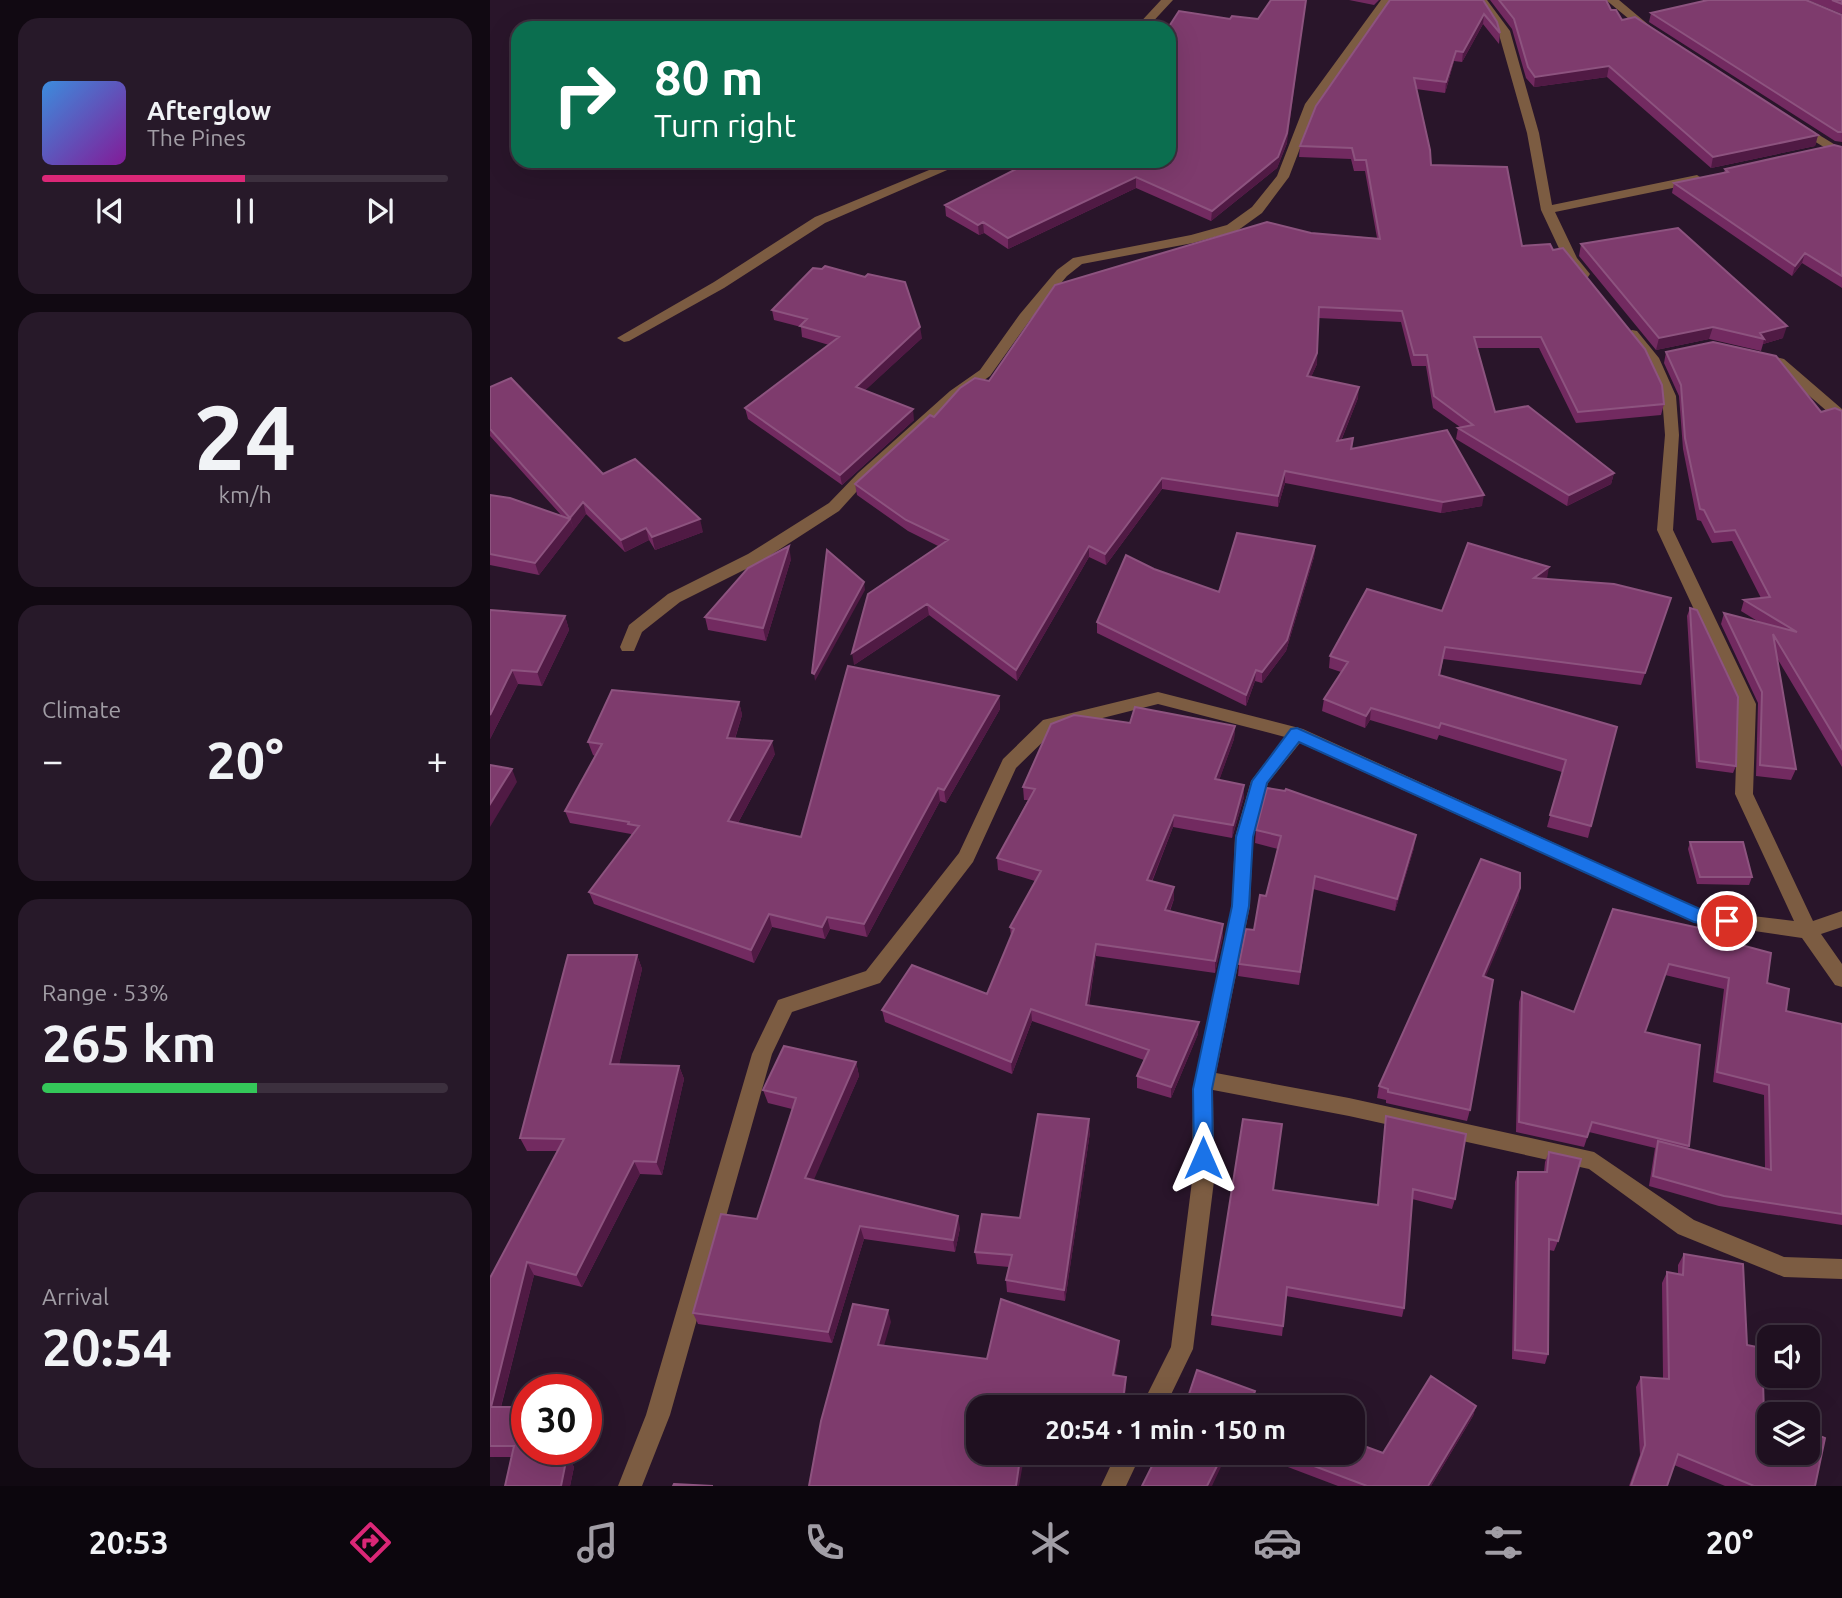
<!DOCTYPE html>
<html lang="en">
<head>
<meta charset="utf-8">
<style>
	body { margin:0; font-family:Ubuntu,sans-serif; background:#271929; color:#f1f3f6; height:100vh; display:flex; flex-direction:column; font-size:26px; white-space:nowrap }
	* { box-sizing:border-box; margin:0 }
	p { font-size:23px; color:#a19da5 }
	.icon { flex:none; width:38px; height:38px; fill:none; stroke:currentColor; stroke-width:2; stroke-linecap:round; stroke-linejoin:round }
	.map { position:relative; flex:1; overflow:hidden }
	.drawer { display:flex; flex-direction:column; gap:18px; padding:18px; background:#110912; width:490px }
	.drawer>* { flex:none }
	.hud { position:absolute; left:21px; top:21px; width:665px; height:147px; border-radius:21px; box-shadow:0 7px 28px #0002,0 0 0 2px #3c303e; background:#0b6e4f; color:#fff; overflow:hidden }
	.fabs { position:absolute; left:1267px; top:1325px; display:grid; gap:14px }
	.fabs a { display:grid; place-items:center; width:63px; height:63px; border-radius:14px; background:#1f1020; box-shadow:0 7px 28px #0002,0 0 0 2px #3c303e; font-size:35px }
	.speed { position:absolute; left:21px; top:1374px; display:flex; gap:14px; font-size:35px; font-weight:700; text-align:center }
	.speed>* { display:grid; place-content:center; width:91px; height:91px; border-radius:50%; background:#1f1020; box-shadow:0 7px 28px #0002,0 0 0 2px #3c303e; line-height:1 }
	.speed .limit { border:10px solid #d22; background:#fff; color:#111 }
	.pin { position:absolute; display:grid; place-items:center; width:60px; height:60px; color:#fff; margin:-30px; border:4px solid #fff; border-radius:50%; box-shadow:0 2px 7px #0007 }
	.me { position:absolute; width:77px; margin:-38px; rotate:0deg; stroke-linejoin:round; filter:drop-shadow(0 0 5px #0008) }
	.turn { display:flex; align-items:center; gap:24px; height:147px; padding:0 28px; font-size:32px }
	.turn .icon { width:91px; height:91px; stroke-width:2.5 }
	.turn b { display:block; font-size:49px; line-height:60px }
	.big { font-size:52px; font-weight:700; line-height:1.1 }
	.drawer .tile { flex:1; display:flex; flex-direction:column; justify-content:center; gap:10px; min-width:0; padding:0 24px; border-radius:21px; background:#271929 }
	.drawer .dial { align-items:center; gap:0 }
	.dial b { font-size:91px; line-height:1 }
	.song { display:flex; align-items:center; gap:21px }
	.cover { width:84px; height:84px; border-radius:10px; background:linear-gradient(135deg,hsl(210 70% 55%),hsl(290 70% 35%)) }
	.played { height:7px; border-radius:4px; background:linear-gradient(90deg,#db2777 50%,#3c303e 50%) }
	.keys { display:flex; justify-content:space-around; direction:ltr }
	.heat { display:flex; justify-content:space-between; align-items:center; font-size:38px; direction:ltr }
	.charge { height:10px; border-radius:5px; background:linear-gradient(90deg,#34c759 53%,#3c303e 0) }
	.trip { position:absolute; left:476px; top:1395px; width:399px; height:70px; border-radius:21px; background:#1f1020; box-shadow:0 7px 28px #0002,0 0 0 2px #3c303e; font-weight:700; line-height:70px; text-align:center }
	.tabs { display:flex; height:112px; justify-content:space-around; align-items:center; background:#0c060d; color:#a19da5 }
	.tabs .icon { width:49px; height:49px }
	.tabs .selected { color:#db2777 }
	.tabs b { font-size:32px; color:#f1f3f6 }
	main { display:flex; flex:1; min-height:0 }
	.map>svg:first-child { display:block }
	.lines { fill:none; stroke-linecap:round; stroke-linejoin:round }
	.minor { fill:#7c5c42; fill-rule:evenodd }
	.wall { fill:#722a60; fill-rule:evenodd }
	.shaded-wall { fill:#501a44 }
	.building { fill:#7e3b6d; stroke:#8d537f; stroke-width:2 }
	.route { fill:#1a73e8; stroke:#114b97; stroke-width:2 }
</style>
</head>
<body>
<main>
<section class="drawer">
<div class="tile">
<div class="song"><i class="cover"></i><div><b>Afterglow</b><p>The Pines</p></div></div>
<div class="played"></div>
<div class="keys"><svg class="icon" aria-label="previous" viewBox="0 0 24 24"><path d="M18 5L8 12l10 7zM5 5v14"/></svg><svg class="icon" aria-label="pause" viewBox="0 0 24 24"><path d="M8 5v14M16 5v14"/></svg><svg class="icon" aria-label="next" viewBox="0 0 24 24"><path d="M6 5l10 7-10 7zM19 5v14"/></svg></div>
</div>
<div class="tile dial"><b>24</b><p>km/h</p></div>
<div class="tile"><p>Climate</p>
<div class="heat"><a>−</a><b class="big">20°</b><a>+</a></div>
</div>
<div class="tile"><p>Range · 53%</p><b class="big">265 km</b><div class="charge"></div></div>
<div class="tile"><p>Arrival</p><b class="big">20:54</b></div>
</section>
<div class="map">
<svg width="1352" height="1486" viewBox="0 0 1352 1486">
	<rect width="100%" height="100%" fill="#29152a"/>
	<g class="lines">
		<path class="minor" d="M671,0h12l-26,28h-12z
			M891,0h12l-76,104 -28,73 -27,36 -25,18 -44,12 -111,21 -15,12 -37,44 -40,56 -30,21 -92,82 -29,32 -79,51 -80,40 -38,30 -8,19h-12l-2,-4 9,-22 39,-31 80,-40 81,-51 29,-30 92,-82 30,-21 40,-56 37,-44 16,-12 118,-23 36,-10 25,-18 25,-31 28,-72z
			M985,0h12l23,31 29,102 13,72 145,-30 6,4 -6,4 -142,29 22,46 13,16 -2,3h-10l-14,-18 -23,-49 -14,-77 -29,-102z
			M1116,0h13l37,31 -10,2z
			M1308,122l44,27v9l-48,-29v-6z
			M461,161h17l-143,62 -101,65 -95,53 -5,1 -7,-4 97,-56 101,-65z
			M1142,330l5,1 22,27 17,38 3,39 -6,95 83,174 -3,90 60,127 29,-10v16l-21,7 21,30v23l-7,-2 -33,-47 -109,-16 -393,-179 -32,40 -15,54 -3,69 -34,167 133,25 245,54 100,68 90,37 58,2v20l-58,-2 -106,-43 -89,-65 -240,-53 -136,-26 1,91 -21,168 -28,58h-24l30,-60 21,-166 1,-92 39,-183 3,-69 16,-56 34,-44 -127,-33 -103,26 -39,38 -43,94 -93,121 -88,29 -20,42 -102,361 -28,71h-24l28,-71 106,-361 26,-54 88,-29 93,-118 44,-94 40,-39 115,-28 145,37 399,181 92,11 -59,-127 3,-90 -81,-174 8,-95 -3,-39 -17,-37 -20,-25z
			M1271,353l23,6 58,50v13l-5,-2 -63,-55 -18,-5v-6z
			M627,1452h25l-16,34h-25z"/>
	</g>
	<path class="wall" d="M859,0h30l-5,5z
		M993,0l17,33 -1,11 -16,-20 -21,38 -8,-1 -9,32 -29,-4 15,76 91,81 31,4 111,154 -3,11 -85,8 -37,-75h-62l18,64 119,61 -3,11 -44,22 -111,-67 2,-11 2,-1 -27,-19 -7,-42h-14l-11,-44 -83,-4 -1,46 -6,13 47,21 -17,43 12,-3 -1,10 130,58 -41,7 -156,-30 -7,24 -116,-18 -56,76 -17,-8 -72,124 -88,-66 -75,50 84,-119 -30,-15 -51,-36 -2,-11 79,-67 55,-36 322,-148 66,5 -12,-67h-11l-3,-12 -52,-2 1,-11z
		M1000,0h116l5,10 11,10 196,115 -3,11 -104,22 -104,-91 -73,10 -8,-9 -14,-49z
		M1318,0h34v14z
		M1161,13l191,2v127l-7,-1 -186,-119z
		M797,143l-10,25 -66,53 -75,-33 -128,61 -24,-16 -5,2 -33,-19 -1,-11 71,-36 -18,-8h171z
		M1352,147v141l-40,-25 -10,13 -120,-83 2,-10 50,-10 1,-4z
		M1091,244l202,94 -20,6 -2,7 -52,-12 -53,11 -77,-94z
		M282,310l150,28 -57,52 49,30 -72,65 -94,-66 -3,-11 84,-63 -27,-8 -1,-10 -27,-7z
		M1176,352l155,60 21,-1v356l-65,-109 19,111 -5,11 -35,-4 2,-73 -37,-79 3,-11 35,9 -18,-11 3,-11 17,-2 -29,-57 -20,2 -11,-22 -4,-1 -14,-71 -4,-53 -15,-33z
		M0,387l113,87 100,58 -48,18 -6,-10 -24,12 -39,-38 -47,61 -49,-10v-70l71,20 -71,-79z
		M825,546l-1,11 -28,94 -24,32 -7,-2 -9,25 -149,-73v-11l57,-53 65,23z
		M301,559l-25,82 -58,-11 -3,-13z
		M1057,579l120,31 -26,75 -198,-26 -3,16 177,52 -29,111 -41,-11 15,-55 -123,-37 -2,5 -67,-20 -5,8 -43,-17 2,-12 17,-27 -12,-4 1,-12 112,-45z
		M1200,608l46,158 -3,7 -37,-5 -9,-152z
		M0,610l75,6 4,14 -27,56 -24,-2 -28,55z
		M509,696l1,13 -54,94 -6,-2 -73,136 -37,-8 -5,10 -53,-12 -18,36 -160,-59 -5,-12 43,-56 -1,-2 -61,-11 -5,-12 30,-55 -2,-1 -5,-13 151,-40 3,13 -7,24 40,15 -37,69 63,14z
		M640,723l105,3 -1,13 -15,41 25,17 -12,41 -59,-11 -21,55 22,5v12l-4,12 53,13v12l-8,37 -119,-17 -7,50 109,28 -27,64 -34,-10v-12l7,-16 -112,-39 -20,53 -127,-52 -3,-12 105,-16 24,-58 -1,-9 25,-46 -37,-11 -1,-12 31,-58h-4l-1,-13z
		M766,830l158,18 -19,63 -82,-22 -14,96 -61,-9 1,-12 15,-34 12,-34 12,-47 -23,-6z
		M1200,842l62,35 -3,8 -52,-1 -9,-35z
		M1030,888l-2,12 -33,77 -15,133 -3,11 -81,-18v-3l-9,-2 2,-12z
		M1123,909l117,33 37,41 19,28 56,13v201l-123,-19 -70,-20 6,-38 -66,-16 -5,15 -68,-15 3,-130 3,-10 52,20zM1175,975l59,14 -11,93 51,13 1,73 -77,-19 1,-3 -44,-114z
		M147,955l5,14 -23,95 60,2 5,13 -22,96 -22,-1 -58,113 -48,-12 -33,132 26,42h47l-3,13 3,5 -4,19h-65l6,-29h-21v-179l68,-127h-31l-7,-13z
		M366,1062l3,14 -46,104 147,48 -5,24 -91,-13 -32,104 -134,-19 -5,-11 64,-94 35,-110 -24,-6 -5,-13z
		M896,1116l69,83 -3,10 -40,-10 -8,109 -2,9 -116,-21 -4,40 -71,-11 1,-10 61,-125 104,15z
		M600,1132l-25,169 -58,-9 -1,-12 3,-13 -32,-3 -2,-12 45,-34z
		M1059,1152l9,89 -4,10 -5,-1 -1,104 -3,10 -33,-5 3,-177 3,-10h26l1,-10z
		M1194,1254l63,91 17,69 51,72h-90l-51,-21 -7,21h-38l11,-31 -4,-68 5,-10 22,2 -1,-96 5,-11 11,2v-9z
		M986,1406l-3,10 -42,70h-93l-90,-34 135,1z
		M590,1452h36l-4,4z"/>
	<path class="shaded-wall" d="M816,0l-19,143 -10,25 -66,53 1,-10z
		M994,14l-1,10 -21,38 1,-10z
		M966,51l-2,10 -9,32 1,-11z
		M1119,66l-2,11 -73,10 1,-10z
		M1328,135l-3,11 -104,22 2,-11z
		M646,177v11l-128,61v-11z
		M493,222l1,11 -5,2 -1,-10z
		M1315,253l-3,10 -10,13 3,-10z
		M1297,326l-4,12 -20,6 1,-5 -4,-6z
		M430,327l2,11 -65,60 -1,-11z
		M1223,327l-4,12 -53,11 3,-12z
		M827,353v11l-11,24 1,-12z
		M869,387l-1,11 -22,55 1,-12z
		M423,409l1,11 -72,65 -2,-10z
		M795,471v12l-7,24v-11z
		M1124,473l-3,11 -44,22 2,-11z
		M672,478v11l-56,76 -1,-11z
		M994,495l-2,11 -41,7 2,-11z
		M93,502l3,12 -12,16 -4,-12z
		M80,519l4,11 -35,45 -4,-12z
		M210,519l3,13 -48,18 -3,-13z
		M156,528l3,12 -24,12 -4,-12z
		M299,546l2,13 -25,82 -3,-13z
		M599,546v11l-72,124 -1,-11z
		M825,546l-1,11 -28,94 -24,32v-11z
		M1059,567l-2,12 -13,-1z
		M374,582l1,8 -50,91 -1,-7z
		M437,604l2,11 -75,50 -2,-12z
		M75,616l4,14 -27,56 -5,-14z
		M22,670l6,14 -28,55v-24z
		M766,670l-1,11 -9,25v-11z
		M509,696l1,13 -54,94 -2,-13z
		M249,702l3,13 -11,36 -4,-13z
		M881,708l-1,12 -5,8 1,-12z
		M745,726l-1,13 -19,53v-13z
		M282,741l3,13 -43,80 -4,-13z
		M22,769l5,13 -27,45v-23z
		M754,785v12l-12,41 1,-13z
		M448,788l2,13 -73,136 -3,-13z
		M684,815l-1,12 -26,66v-13z
		M926,835l-2,13 -19,63 2,-12z
		M684,887v12l-9,23v-12z
		M1030,888l-2,12 -37,88 2,-12z
		M279,914l3,13 -18,36 -3,-13z
		M337,917l3,12 -5,10 -3,-12z
		M733,924v12l-8,37v-12z
		M606,944v12l-9,61 -1,-12z
		M147,955l5,14 -26,108 -6,-13z
		M541,1009l1,12 -20,53 -1,-12z
		M709,1022l-1,12 -27,64v-11z
		M366,1062l3,14 -50,115 -4,-13z
		M189,1066l5,13 -22,96 -6,-13z
		M599,1119l1,13 -25,169 -1,-11z
		M144,1161l6,13 -58,113 -6,-12z
		M468,1216l2,12 -5,24 -2,-12z
		M370,1226l4,13 -32,104 -4,-11z
		M37,1262l7,13 -36,143 -7,-11z
		M398,1310l3,12 -10,34 -3,-11z
		M629,1341v12l-6,34v-12z
		M636,1377v11l-2,19h-2z
		M765,1391l-1,10 -2,6h-2z
		M986,1406l-3,10 -42,70h-3z
		M74,1449h10l-3,13 3,5 -4,19h-9l2,-30z
		M531,1452h4l-6,34h-3z
		M734,1452h4l-16,34h-5z"/>
	<path class="building" d="M781,0h35l-19,133 -9,24 -66,54 -76,-34 -128,61 -25,-16 -5,3 -33,-20 81,-41 -7,-3h150v-133h-1l11,-17 51,8 2,-3 26,3z
		M900,0h93l14,22 3,11 -16,-19 -21,38 -7,-1 -10,31 -32,-4 16,72 1,15 76,2 15,79 28,-2 3,6 10,-2 82,101 17,36 2,19 -86,8 -37,-75h-67l21,75 33,-6 86,67 -45,22 -111,-67 15,-3 -39,-29 -7,-41h-13l-12,-44 -83,-4 -2,46 -10,23 52,11 -22,54 16,-3 -2,11 96,-19 37,65 -41,7 -158,-31 -7,25 -116,-18 -57,76 -16,-8 -73,124 -89,-66 -75,49 16,-59 80,-54 -42,-20 -51,-36 75,-69 4,2 26,-29 15,-10 14,3 66,-96 212,-63 44,11 69,6 -14,-79h-11l-3,-12 -52,-2 16,-40z
		M1009,0h107l5,10h5l6,10 13,-3 183,118 -105,22 -104,-91 -74,11 -7,-10 -14,-48z
		M1218,0h98l36,15v117h-4l-187,-119z
		M1342,0h10v4z
		M1344,145l8,2v129l-37,-23 -10,13 -121,-83 54,-11 -3,-3z
		M1188,228l109,98 -27,7 4,6 -51,-12 -54,11 -78,-94z
		M335,266l40,11 3,-3 37,8 15,45 -64,60 57,22 -73,66 -95,-67 94,-71 -39,-11 7,-7 -35,-9 41,-42 9,1z
		M1223,342l63,14 45,56 14,-4 7,3v338l-69,-115 23,135 -36,-4 2,-73 -38,-79 73,19 -53,-32 26,-3 -35,-67 -20,2 -11,-22 -4,-1 -15,-71 -4,-53 -15,-33z
		M21,378l92,96 32,-15 65,60 -48,18 -6,-9 -25,12 -38,-38 -13,16 -80,-89v-42z
		M0,495l20,3 60,21 -35,44 -45,-9z
		M747,533l78,13 -28,94 -25,32 -6,-2 -10,25 -149,-73 29,-67 28,14 65,23z
		M978,543l81,24 -15,11 80,6 57,14 -26,75 -200,-26 -6,28 178,52 -26,99 -41,-11 16,-55 -125,-37 -2,5 -68,-20 -5,8 -42,-17 24,-37 -18,-6 37,-67 75,22z
		M299,546l-26,82 -58,-11 43,-49z
		M337,550l37,32 -50,92 -2,-1z
		M1200,608l7,2 41,87 -2,69 -37,-5z
		M0,610l75,6 -28,56 -25,-2 -22,45z
		M358,666l151,30 -55,94 -6,-2 -74,136 -37,-7 -5,10 -53,-13 -18,36 -162,-58 50,-66 -11,-2 1,-2 -64,-11 37,-67 -14,-2 24,-52 127,12 -12,36 45,3 -44,80 73,16z
		M645,707l100,19 -20,53 29,6 -11,40 -59,-10 -27,65 27,7 -9,23 58,14 -8,37 -119,-17 -10,61 113,17 -28,65 -34,-11 12,-26 -118,-41 -20,53 -129,-52 30,-45 75,29 27,-65 -4,-2 31,-56 -44,-13 38,-69 -12,-2 28,-63 23,-9 56,8z
		M0,765l22,4 -22,35z
		M777,788l18,3 1,-2 130,46 -19,64 -82,-23 -15,96 -61,-8 7,-35 8,1 6,-35 6,1 15,-60 -25,-6z
		M1200,842h53l9,35h-52z
		M991,859l39,14v15l-37,88 10,4 -23,130 -82,-18v-3l-9,-3z
		M1123,909l118,26 -1,7 41,11 -4,30 22,6 -3,22 56,13v190l-118,-18 -71,-20 5,-35 113,29 -2,-85 -52,-13 12,-94 -60,-14 -24,68 55,13 -11,101 -97,-24 -5,15 -68,-15 3,-130 52,20z
		M78,955h69l-27,109 69,2 -23,96 -22,-1 -58,114 -49,-13 -36,145h36v42h37l-1,7h4l-6,30h-56l9,-40h-24v-168l74,-139 -44,-1z
		M294,1046l72,16 -51,116 153,38 -5,24 -93,-14 -32,106 -135,-19 28,-99 36,5 39,-121 -33,-8z
		M548,1114l51,5 -25,171 -58,-10 6,-25 -37,-3 7,-38 38,4z
		M896,1116l80,18 -11,65 -42,-10 -9,119 -117,-21 -4,39 -71,-11 31,-196 39,5 -9,66 105,15z
		M1059,1152l32,7 -23,82 -9,-2 -1,115 -33,-4 3,-178h29z
		M1194,1254l59,10 4,81 15,3 2,66 5,2v36h39v-21l17,7 -10,48h-61l-76,-32 -11,32h-36l14,-41 -4,-68 28,2 -2,-107 16,3z
		M511,1299l118,42 -6,34 13,2 -4,30h-144v45h43l-5,34h-207l12,-65 32,-117 35,6 -10,35 109,14z
		M707,1370l58,21 -5,14 6,2h-74l6,-10z
		M941,1376l45,30 -48,80h-61l-90,-34h76v-10l30,11z
		M669,1452h65l-17,34h-65z
		M184,1484l39,2h-40z"/>
	<path class="route" d="M807,728l405,182 25,4 9,7 -9,7 -33,-6 -395,-180 -32,41 -14,54 -4,69 -37,183 1,69 -3,6 -7,2 -6,-2 -3,-6 -1,-69 39,-183 4,-69 16,-56 39,-52z"/>
</svg>
<div class="fabs">
<a><svg class="icon" aria-label="sound" viewBox="0 0 24 24"><path d="M4 9h4l5-4v14l-5-4H4zM17 9q2 3 0 6"/></svg></a>
<a><svg class="icon" aria-label="layers" viewBox="0 0 24 24"><path d="M12 4l9 5-9 5-9-5zM3 14l9 5 9-5"/></svg></a>
</div>
<div class="speed"><div class="limit">30</div></div>
<div class="pin" style="left:1237px;top:921px;background:#d93025"><svg class="icon" aria-label="arrive" viewBox="0 0 24 24"><path d="M6 21V4h12l-3 4 3 4H6"/></svg></div>
<svg class="me" style="left:713px;top:1158px" viewBox="-20 -20 40 40"><path d="M0-17L14 15 0 8-14 15z" fill="#1a73e8" stroke="#fff" stroke-width="4"/></svg>
<div class="trip">20:54 · 1 min · 150 m</div>
<div class="hud">
<div class="turn"><svg class="icon" aria-label="right" viewBox="0 0 24 24"><path d="M7 20v-9h11M14 6l5 5-5 5"/></svg><div><b>80 m</b>Turn right</div></div>
</div>
</div>
</main>
<nav class="tabs">
<b>20:53</b>
<svg class="icon selected" aria-label="directions" viewBox="0 0 24 24"><path d="M12 3l9 9-9 9-9-9zM9 14v-3h6M13 9l2 2-2 2"/></svg>
<svg class="icon" aria-label="music" viewBox="0 0 24 24"><path d="M9 18V5l10-2v13"/><circle cx="6" cy="18" r="3"/><circle cx="16" cy="16" r="3"/></svg>
<svg class="icon" aria-label="phone" viewBox="0 0 24 24"><path d="M5 4h4l2 5-3 2q2 4 5 5l2-3 5 2v4C11 20 4 13 5 4z"/></svg>
<svg class="icon" aria-label="climate" viewBox="0 0 24 24"><path d="M12 3v18M4 7l16 10M4 17L20 7"/></svg>
<svg class="icon" aria-label="car" viewBox="0 0 24 24"><path d="M5 17H2v-5l4-1 3-4h7l3 4 3 1v5h-3M9 17h6M6 11h13"/><circle cx="7" cy="17" r="2"/><circle cx="17" cy="17" r="2"/></svg>
<svg class="icon" aria-label="filters" viewBox="0 0 24 24"><path d="M4 7h16M4 17h16"/><circle cx="9" cy="7" r="2"/><circle cx="15" cy="17" r="2"/></svg>
<b>20°</b>
</nav>
</body>
</html>
